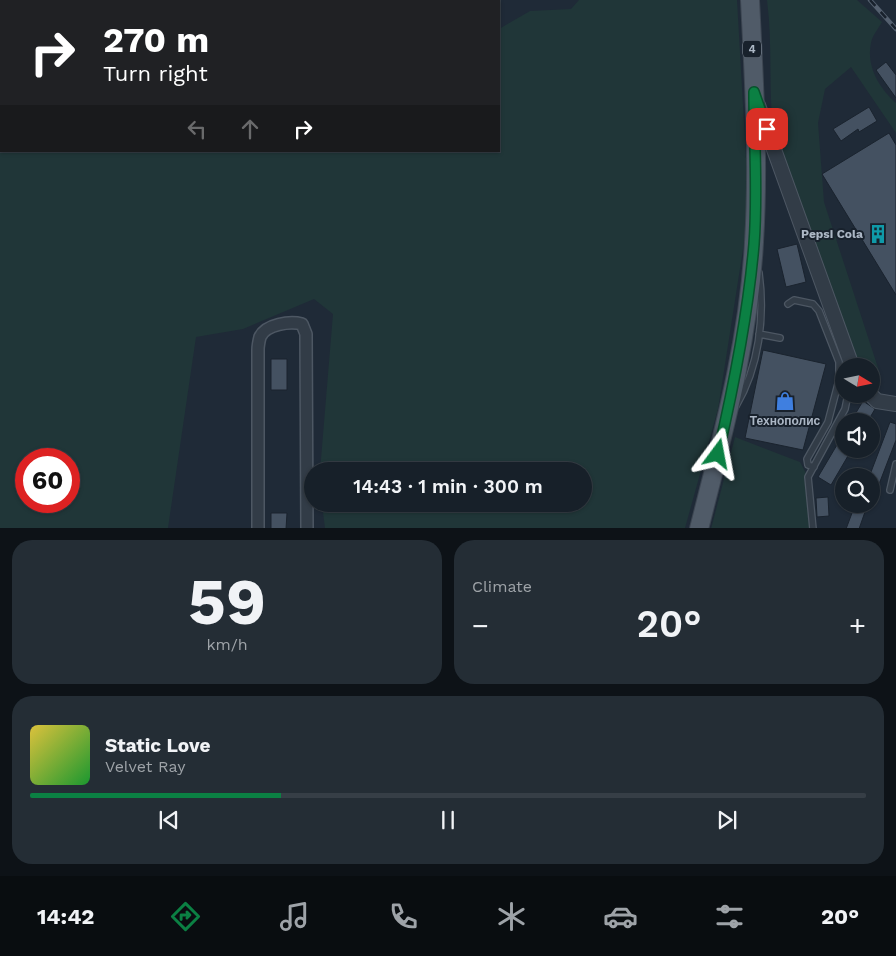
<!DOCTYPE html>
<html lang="en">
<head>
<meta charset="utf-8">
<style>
	body { margin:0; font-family:"Work Sans",sans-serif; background:#242d35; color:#f1f3f6; height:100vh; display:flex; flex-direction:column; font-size:19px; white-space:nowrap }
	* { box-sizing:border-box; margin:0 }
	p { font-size:16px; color:#9ea3a8 }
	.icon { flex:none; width:28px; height:28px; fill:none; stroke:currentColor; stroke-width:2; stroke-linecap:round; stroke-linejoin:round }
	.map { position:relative; height:528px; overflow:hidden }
	.panel { display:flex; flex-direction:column; gap:12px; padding:12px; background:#0d1217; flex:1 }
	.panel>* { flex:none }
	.top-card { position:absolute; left:0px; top:0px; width:500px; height:152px; box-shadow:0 1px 4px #0004,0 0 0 1px #363e46; background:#202124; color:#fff; overflow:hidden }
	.needle { width:32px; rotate:100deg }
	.buttons { position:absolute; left:835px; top:358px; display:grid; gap:10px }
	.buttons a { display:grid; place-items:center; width:45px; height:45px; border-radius:50%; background:#172029; box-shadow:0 1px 4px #0004,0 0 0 1px #363e46; font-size:25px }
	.speed { position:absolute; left:15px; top:448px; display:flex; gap:10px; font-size:25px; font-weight:700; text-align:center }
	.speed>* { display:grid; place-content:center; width:65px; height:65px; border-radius:50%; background:#172029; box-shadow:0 1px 4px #0004,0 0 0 1px #363e46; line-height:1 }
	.speed .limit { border:8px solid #d22; background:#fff; color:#111 }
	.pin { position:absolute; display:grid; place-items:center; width:42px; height:42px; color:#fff; margin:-21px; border-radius:10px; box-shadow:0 2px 8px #0006 }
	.me { position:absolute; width:55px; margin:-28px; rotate:13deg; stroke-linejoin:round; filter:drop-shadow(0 0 4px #0008) }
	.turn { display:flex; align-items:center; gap:18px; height:105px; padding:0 20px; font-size:22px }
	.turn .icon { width:65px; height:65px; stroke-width:2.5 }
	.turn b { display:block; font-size:35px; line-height:42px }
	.lanes { display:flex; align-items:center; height:48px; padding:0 20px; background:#0003; justify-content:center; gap:25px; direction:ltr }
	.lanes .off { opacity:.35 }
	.big { font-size:38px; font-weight:600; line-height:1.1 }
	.panel .tile { flex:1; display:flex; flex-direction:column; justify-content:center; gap:8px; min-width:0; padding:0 18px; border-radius:20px; background:#242d35 }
	.panel .dial { align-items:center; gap:0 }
	.dial b { font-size:65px; line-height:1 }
	.song { display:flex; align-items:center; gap:15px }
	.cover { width:60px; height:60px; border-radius:8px; background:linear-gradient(135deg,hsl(50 70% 55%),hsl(130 70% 35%)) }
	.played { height:5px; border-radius:2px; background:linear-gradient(90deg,#0b8043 30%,#363e46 30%) }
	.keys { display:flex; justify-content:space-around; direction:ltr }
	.heat { display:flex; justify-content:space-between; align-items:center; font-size:28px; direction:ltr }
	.panel .tiles { flex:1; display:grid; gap:12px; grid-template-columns:1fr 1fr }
	.tile:last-child { grid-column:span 2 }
	.trip { position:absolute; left:304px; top:462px; width:288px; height:50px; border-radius:25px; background:#172029; box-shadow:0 1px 4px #0004,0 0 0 1px #363e46; font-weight:600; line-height:50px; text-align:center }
	.tabs { display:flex; height:80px; justify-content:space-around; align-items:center; background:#090d10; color:#9ea3a8 }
	.tabs .icon { width:35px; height:35px }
	.tabs .on { color:#0b8043 }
	.tabs b { font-size:22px; color:#f1f3f6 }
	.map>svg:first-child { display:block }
	.green { fill:#203638; fill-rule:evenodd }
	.building { fill:#445161; stroke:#1a232e }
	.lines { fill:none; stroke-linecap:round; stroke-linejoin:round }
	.service-casing { stroke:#4d5763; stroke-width:8 }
	.minor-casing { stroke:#4d5763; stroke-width:14 }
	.tertiary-casing { stroke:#4d5763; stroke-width:16 }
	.primary-casing { stroke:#3c4551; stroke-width:20 }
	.service { stroke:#323c47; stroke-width:5.5 }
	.minor { stroke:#323c47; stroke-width:11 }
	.tertiary { stroke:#323c47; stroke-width:14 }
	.primary { stroke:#505b68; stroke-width:18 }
	.rail-casing { stroke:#54606f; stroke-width:4.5 }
	.rail { stroke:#18212c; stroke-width:2.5; stroke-dasharray:8; stroke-linecap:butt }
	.route-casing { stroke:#07532c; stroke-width:12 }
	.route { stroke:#0b8043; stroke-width:9 }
	.labels { text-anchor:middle; stroke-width:4; stroke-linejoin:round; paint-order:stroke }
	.shield { fill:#18212c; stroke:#808a97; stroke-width:1 }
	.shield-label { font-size:11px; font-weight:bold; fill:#acb7c5 }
	.poi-label { font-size:12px; font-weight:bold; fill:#acb7c5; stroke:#18212c; text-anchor:end }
</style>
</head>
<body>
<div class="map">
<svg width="896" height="529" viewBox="0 0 896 529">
	<rect width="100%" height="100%" fill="#1f2a37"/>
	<path class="green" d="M0,0h471l-470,1v150h498v-122l31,-18 41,-2 8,-9h158l12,211 -31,198 -33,119h-360l-3,-24h260v-33h-262l13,-157 -19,-15 -71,30 -47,8 -28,191h-168zM26,459h43v42h-43z
		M767,0h90l25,22c-4,7 -10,14 -11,21 -5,23 8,45 25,60v30l-45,-66 -26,22 -7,34 6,79 56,172 1,8 -4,5 -6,-3v-18h-13l-84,-226c-6,-47 -1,-94 -7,-140z
		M735,437l65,25 8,15 5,51 -102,1z"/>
	<path class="building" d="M886,62l10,13v23l-20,-28z
		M869,107l8,14 -18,11 -1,-3 -17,12 -8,-12z
		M889,133l7,12v150l-74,-121z
		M797,244l9,38 -20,5 -9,-38z
		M763,350l63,14 -23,86 -58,-12z
		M271,359h16v31h-16z
		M863,401l12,8 -7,12h-17z
		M890,422l6,2v16l-25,65v-33z
		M844,433v16h8l-21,36 -13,-8z
		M828,497l1,19 -12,1 -1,-19z
		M855,505l11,4 -7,20h-13z
		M271,513h16l-1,16h-15z"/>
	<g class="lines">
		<g class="service-casing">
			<path id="service" d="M788,304l6,-4 19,4 6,7 20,51v18l-11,42 -21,37 1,6 6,2
				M759,334l21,4
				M736,406c23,-39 29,-89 23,-133
				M890,490l6,-26
				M813,529l-5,-52 37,-68 3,-15"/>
		</g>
		<g class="minor-casing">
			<path id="minor" d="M258,529v-179c0,-4 1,-9 2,-13 6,-13 30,-16 42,-13l4,10 1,195"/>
		</g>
		<g class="tertiary-casing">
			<path id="tertiary" d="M758,105l94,261
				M870,394l7,7 19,3"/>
		</g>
		<g class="primary-casing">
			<path id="primary" d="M699,529c24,-95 50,-189 55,-287 5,-80 0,-162 -4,-242"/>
		</g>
		<use href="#service" class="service"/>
		<use href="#minor" class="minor"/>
		<use href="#tertiary" class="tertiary"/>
		<use href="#primary" class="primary"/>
		<g class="rail-casing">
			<path id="rail" d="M870,0l26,29"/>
		</g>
		<use href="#rail" class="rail"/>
	</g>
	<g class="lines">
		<g class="route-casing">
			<path id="route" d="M718,454c16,-69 30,-138 36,-210 4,-50 0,-101 0,-152l13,37"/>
		</g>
		<use href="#route" class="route"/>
	</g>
	<defs>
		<g id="building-bare" transform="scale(1.5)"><path d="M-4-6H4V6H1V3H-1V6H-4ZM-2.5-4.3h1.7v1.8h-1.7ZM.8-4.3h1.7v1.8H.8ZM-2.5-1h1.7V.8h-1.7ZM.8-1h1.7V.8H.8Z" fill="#0f9aa8" stroke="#18212c" stroke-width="2.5" paint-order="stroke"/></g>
		<g id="shop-bare" transform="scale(1.5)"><path d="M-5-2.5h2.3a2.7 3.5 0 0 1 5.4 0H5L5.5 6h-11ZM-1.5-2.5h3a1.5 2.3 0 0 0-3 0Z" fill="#3f7fe0" stroke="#18212c" stroke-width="2.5" paint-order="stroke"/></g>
	</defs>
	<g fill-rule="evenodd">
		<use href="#building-bare" x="878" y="234"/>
		<use href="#shop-bare" x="785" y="401"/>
	</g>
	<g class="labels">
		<rect class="shield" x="743" y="40.5" width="18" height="17" rx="4"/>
		<g class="shield-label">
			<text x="752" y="53">4</text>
		</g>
		<g class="poi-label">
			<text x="863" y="238">Pepsi Cola</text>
			<text x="785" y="425" text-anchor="middle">Технополис</text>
		</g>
	</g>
</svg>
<div class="buttons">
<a><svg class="needle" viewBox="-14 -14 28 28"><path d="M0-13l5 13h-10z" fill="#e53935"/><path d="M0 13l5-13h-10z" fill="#9ea3a8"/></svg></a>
<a><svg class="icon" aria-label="sound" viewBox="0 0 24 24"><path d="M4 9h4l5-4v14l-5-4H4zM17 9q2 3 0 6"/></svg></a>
<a><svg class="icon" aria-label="search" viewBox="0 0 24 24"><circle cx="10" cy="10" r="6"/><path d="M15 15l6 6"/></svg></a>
</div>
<div class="speed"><div class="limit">60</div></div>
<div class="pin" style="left:767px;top:129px;background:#d93025"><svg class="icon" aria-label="arrive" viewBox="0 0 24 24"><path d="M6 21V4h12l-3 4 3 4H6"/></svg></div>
<svg class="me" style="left:718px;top:454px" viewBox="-20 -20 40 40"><path d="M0-17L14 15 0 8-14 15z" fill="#0b8043" stroke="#fff" stroke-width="4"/></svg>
<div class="trip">14:43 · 1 min · 300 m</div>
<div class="top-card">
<div class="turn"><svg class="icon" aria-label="right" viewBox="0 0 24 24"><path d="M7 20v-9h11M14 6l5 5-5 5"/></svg><div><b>270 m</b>Turn right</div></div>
<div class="lanes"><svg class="icon off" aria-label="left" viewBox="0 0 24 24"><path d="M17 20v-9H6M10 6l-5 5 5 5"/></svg><svg class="icon off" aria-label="ahead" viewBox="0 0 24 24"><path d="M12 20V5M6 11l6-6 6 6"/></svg><svg class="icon" aria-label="right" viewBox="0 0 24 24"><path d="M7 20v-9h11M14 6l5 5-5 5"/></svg></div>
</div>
</div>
<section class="panel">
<div class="tiles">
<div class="tile dial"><b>59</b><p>km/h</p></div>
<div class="tile"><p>Climate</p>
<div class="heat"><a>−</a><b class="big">20°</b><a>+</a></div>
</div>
<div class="tile">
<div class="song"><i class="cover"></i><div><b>Static Love</b><p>Velvet Ray</p></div></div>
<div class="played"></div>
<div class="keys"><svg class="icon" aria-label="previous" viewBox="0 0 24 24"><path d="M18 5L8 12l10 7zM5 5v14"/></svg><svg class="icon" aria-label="pause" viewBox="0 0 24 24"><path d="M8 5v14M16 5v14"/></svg><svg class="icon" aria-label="next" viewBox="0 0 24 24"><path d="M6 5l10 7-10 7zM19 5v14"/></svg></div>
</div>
</div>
</section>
<nav class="tabs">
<b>14:42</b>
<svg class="icon on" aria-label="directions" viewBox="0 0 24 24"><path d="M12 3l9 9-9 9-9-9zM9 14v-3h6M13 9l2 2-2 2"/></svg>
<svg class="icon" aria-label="music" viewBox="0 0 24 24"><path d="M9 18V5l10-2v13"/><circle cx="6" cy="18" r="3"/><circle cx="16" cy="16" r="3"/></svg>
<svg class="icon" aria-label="phone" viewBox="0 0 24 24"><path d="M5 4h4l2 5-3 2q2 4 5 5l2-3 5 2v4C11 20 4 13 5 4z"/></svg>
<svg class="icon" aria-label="climate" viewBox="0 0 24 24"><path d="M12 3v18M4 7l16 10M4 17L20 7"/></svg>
<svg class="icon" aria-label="car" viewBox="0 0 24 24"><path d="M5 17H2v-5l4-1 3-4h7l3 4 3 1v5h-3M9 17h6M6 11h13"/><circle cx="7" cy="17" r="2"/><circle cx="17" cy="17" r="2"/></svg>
<svg class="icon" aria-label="filters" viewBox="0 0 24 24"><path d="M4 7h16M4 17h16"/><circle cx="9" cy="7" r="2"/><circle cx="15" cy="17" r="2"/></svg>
<b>20°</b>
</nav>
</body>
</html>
